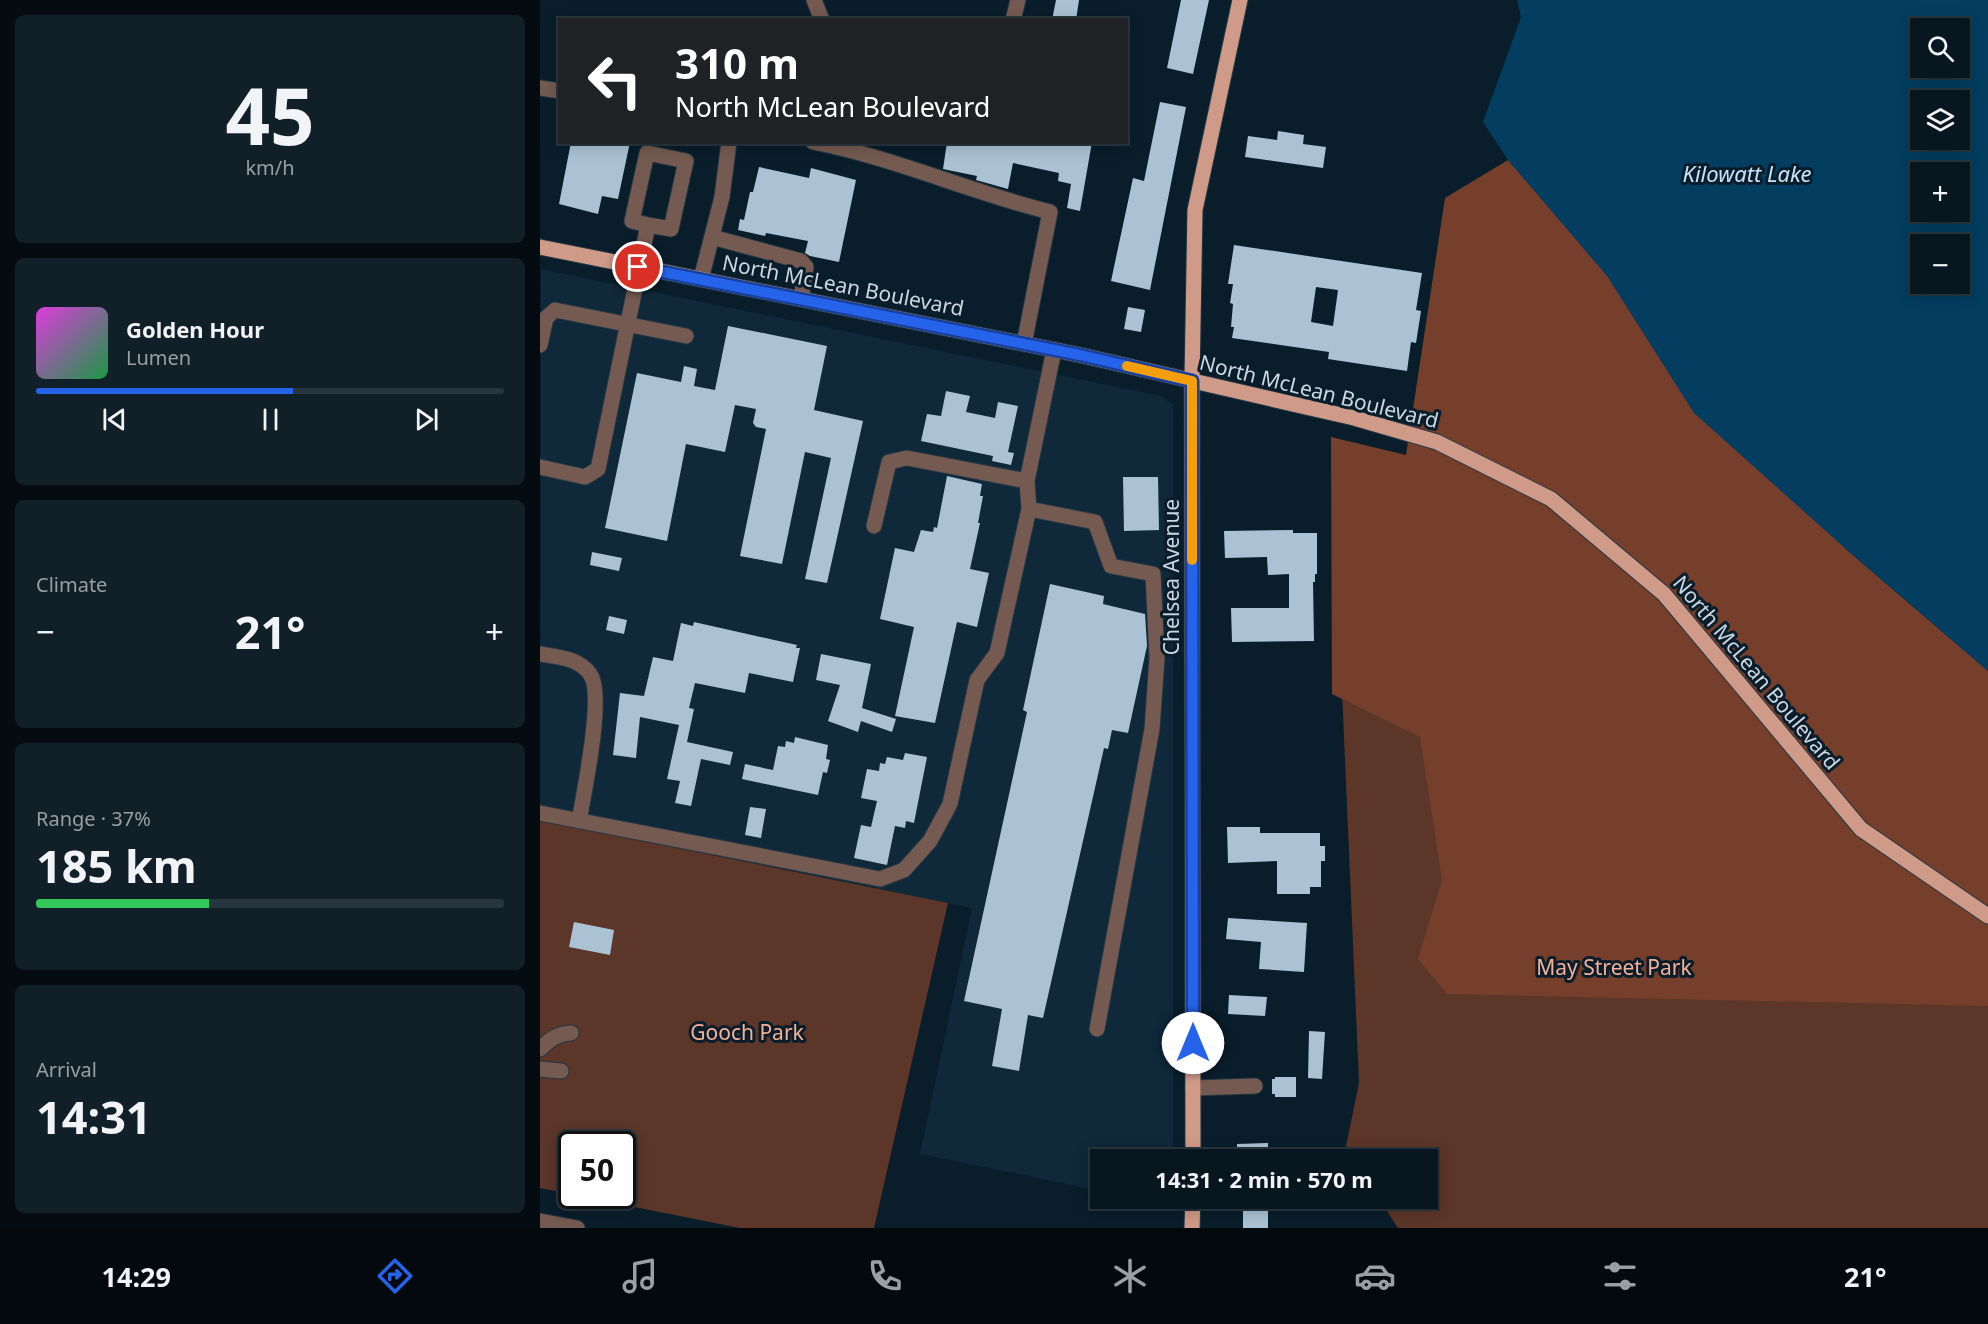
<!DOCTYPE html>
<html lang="en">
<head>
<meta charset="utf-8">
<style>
	body { margin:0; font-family:"Noto Sans",sans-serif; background:#111f29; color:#f1f3f6; height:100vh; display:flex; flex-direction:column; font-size:22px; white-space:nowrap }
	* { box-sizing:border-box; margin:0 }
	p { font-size:20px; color:#989fa5 }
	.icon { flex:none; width:33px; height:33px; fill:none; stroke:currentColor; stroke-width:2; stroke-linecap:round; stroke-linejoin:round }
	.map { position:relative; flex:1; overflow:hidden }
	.sheet { display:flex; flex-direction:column; gap:15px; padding:15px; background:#040c12; width:540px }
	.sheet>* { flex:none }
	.top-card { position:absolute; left:18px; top:18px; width:570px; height:126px; border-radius:0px; box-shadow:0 3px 15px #0003,0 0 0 2px #29353e; background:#202124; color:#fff; overflow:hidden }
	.controls { position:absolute; left:1370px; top:18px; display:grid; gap:12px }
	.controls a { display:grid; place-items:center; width:60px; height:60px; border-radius:0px; background:#081620; box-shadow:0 3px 15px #0003,0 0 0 2px #29353e; font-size:30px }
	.speed { position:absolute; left:18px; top:1131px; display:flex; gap:12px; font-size:30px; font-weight:700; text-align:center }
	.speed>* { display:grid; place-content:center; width:78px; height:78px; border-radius:50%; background:#081620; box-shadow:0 3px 15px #0003,0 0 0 2px #29353e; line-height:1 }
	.speed .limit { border:3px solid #111; border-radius:9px; background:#fff; color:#111 }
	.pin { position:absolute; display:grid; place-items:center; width:51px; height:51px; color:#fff; margin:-26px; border:3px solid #fff; border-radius:50%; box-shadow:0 2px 6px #0007 }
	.me { position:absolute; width:66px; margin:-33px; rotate:0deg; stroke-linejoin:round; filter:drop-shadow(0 0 4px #0008) }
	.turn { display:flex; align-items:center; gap:21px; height:126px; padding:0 18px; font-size:27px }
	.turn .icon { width:78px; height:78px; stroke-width:2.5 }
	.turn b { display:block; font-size:42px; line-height:51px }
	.big { font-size:45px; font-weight:700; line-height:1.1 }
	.sheet .tile { flex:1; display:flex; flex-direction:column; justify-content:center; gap:9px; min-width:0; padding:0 21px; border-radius:9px; background:#111f29 }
	.sheet .dial { align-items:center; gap:0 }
	.dial b { font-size:78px; line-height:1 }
	.song { display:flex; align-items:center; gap:18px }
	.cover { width:72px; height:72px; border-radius:9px; background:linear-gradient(135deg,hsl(300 70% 55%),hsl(140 70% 35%)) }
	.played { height:6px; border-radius:3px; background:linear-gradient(90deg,#2563eb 55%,#29353e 55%) }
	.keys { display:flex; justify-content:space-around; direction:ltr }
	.heat { display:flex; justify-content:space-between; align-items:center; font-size:33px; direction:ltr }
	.charge { height:9px; border-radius:4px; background:linear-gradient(90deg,#34c759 37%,#29353e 0) }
	.trip { position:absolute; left:550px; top:1149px; width:348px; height:60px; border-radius:0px; background:#081620; box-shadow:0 3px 15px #0003,0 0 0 2px #29353e; font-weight:700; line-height:60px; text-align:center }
	.dock { display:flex; height:96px; justify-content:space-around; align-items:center; background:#03090d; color:#989fa5 }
	.dock .icon { width:42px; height:42px }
	.dock .active { color:#2563eb }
	.dock b { font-size:27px; color:#f1f3f6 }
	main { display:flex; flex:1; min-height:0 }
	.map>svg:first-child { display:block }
	.built { fill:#0f283a }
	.green { fill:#5c3628 }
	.forest { fill:#753f2b }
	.water { fill:#033d60; fill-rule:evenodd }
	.building { fill:#abc2d4; fill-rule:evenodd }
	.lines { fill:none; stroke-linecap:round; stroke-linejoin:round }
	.minor-casing { stroke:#253744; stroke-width:17 }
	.major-casing { stroke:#253744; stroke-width:17 }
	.minor { stroke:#745a51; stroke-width:15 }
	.major { stroke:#cf9a88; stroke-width:15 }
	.route-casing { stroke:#184099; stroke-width:15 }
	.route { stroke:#2563eb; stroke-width:10 }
	.slow { stroke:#f59e0b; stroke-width:10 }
	.labels { text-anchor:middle; stroke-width:6; stroke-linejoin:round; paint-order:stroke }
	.street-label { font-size:21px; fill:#cbd7e1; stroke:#0a1d2b }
	.park-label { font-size:21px; fill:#f6b097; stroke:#0a1d2b }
	.water-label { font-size:22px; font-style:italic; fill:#c6e3fb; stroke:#0a1d2b }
</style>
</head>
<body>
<main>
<section class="sheet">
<div class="tile dial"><b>45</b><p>km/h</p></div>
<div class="tile">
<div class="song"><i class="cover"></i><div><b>Golden Hour</b><p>Lumen</p></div></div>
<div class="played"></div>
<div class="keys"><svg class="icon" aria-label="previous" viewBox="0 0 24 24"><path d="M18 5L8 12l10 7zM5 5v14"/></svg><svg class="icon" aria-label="pause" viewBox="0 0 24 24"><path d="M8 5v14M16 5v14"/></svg><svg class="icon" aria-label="next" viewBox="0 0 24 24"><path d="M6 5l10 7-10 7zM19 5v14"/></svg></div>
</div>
<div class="tile"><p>Climate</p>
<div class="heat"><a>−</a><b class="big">21°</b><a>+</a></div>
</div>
<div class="tile"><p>Range · 37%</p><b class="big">185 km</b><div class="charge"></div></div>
<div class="tile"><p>Arrival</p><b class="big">14:31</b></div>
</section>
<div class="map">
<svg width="1448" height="1228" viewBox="0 0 1448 1228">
	<rect width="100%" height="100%" fill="#0a1d2b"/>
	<path class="built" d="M1,269l620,127 12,9v754l-72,1v31l-181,-37 52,-246 -432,-88z"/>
	<path class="green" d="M791,437l657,499v292h-590l-19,-29 49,-1v-38l-74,-1 -8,-13 13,-63z
		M0,820l408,83 -74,325h-134l-161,-32h43v-52h-50l-1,50 -31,-6z"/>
	<path class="forest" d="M968,160l339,390 141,121v335l-541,-12 -29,-35 24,-79 -22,-143 -88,-43 -1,-257 75,18 39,-257z"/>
	<path class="water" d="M977,0h471v671l-141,-121 -153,-137 -87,-137 -99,-116 -25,-38 38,-105zM1380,28h39v40h-39zM1380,100h39v40h-39zM1380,172h39v40h-39zM1380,244h39v40h-39z"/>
	<path class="building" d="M516,0h23l-3,20h-24z
		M641,0h28l-16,74 -26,-6z
		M620,102l26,5 -36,183 -39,-9 22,-103 11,3z
		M738,131l26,4 -1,9 23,3 -3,21 -78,-11 3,-21 29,4z
		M31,142h59l-12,57 -16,-3 -4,18 -39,-10z
		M407,142h145l-12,69 -13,-3 4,-24 -13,-3 1,-8 -46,-10 -5,26 -32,-9 1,-4 -34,-7z
		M219,167l50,11 2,-10 45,12 -17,82 -29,-6 -5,-3 3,-12 -42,-8 -1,3 -27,-6 2,-11 4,1 6,-28h3z
		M694,245l188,28 -6,37 5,1 -5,32 -5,-1 -4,29 -79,-12 1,-7 -97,-14 2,-11h-3l2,-23 -3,-1 3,-19h-5zM776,287l22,3 -5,36 -22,-4z
		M588,307l17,3 -4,22 -17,-3z
		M188,326l99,20 -13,64 49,11 -36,162 -22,-4 26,-121 -26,-6 -23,112 -42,-8 26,-127 -10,-2 -3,-4 3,-14 -21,-4 -10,47 -39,-8 -19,97 -62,-13 32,-155 44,9 3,-16 13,3 -3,17 21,4z
		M406,391l24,5 -4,16 29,6 3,-16 20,4 -10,46 6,1 -3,12 -19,-4 1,-5 -72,-15 6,-27 14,2z
		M407,476l35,8 -2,12h3l-5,27h2l-10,46 19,4 -12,54 -20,-5 -22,101 -40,-7 19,-89 -34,-8 15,-71 19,4 7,-22 12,2 1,-5 3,1z
		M583,477h35l1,53 -35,1z
		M753,530v3h24v41h-2v8h-2l1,59 -82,1 -1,-34h58v-34l-21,1 -1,-18 -42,1 -1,-27z
		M52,552l30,6 -3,13 -29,-6z
		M510,584l54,12 -1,8 42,10 2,32 -19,87 -16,-3 -4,19 -4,-1 -61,270 -15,-3 -9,56 -27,-5 10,-57 -38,-8 63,-289 -4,-2z
		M69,616l18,4 -3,14 -18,-4z
		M154,622l103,23 -1,3h4l-7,34 -44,-9 -4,20 -50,-10 -6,25 5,1 -7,33 46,10 -3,13 -29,-6 -10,47 -16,-3 5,-22 -13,-2 12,-54 -39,-8 -4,41 -23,-3 7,-62 24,3 9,-39 20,4 8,-38 12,3z
		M281,654l50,10 -9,44 34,11 -4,13 -31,-11 -3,11 -30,-11 12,-36 -24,-5z
		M255,737l33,8 -2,14 4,1 -3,13 -4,-1 -5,23 -76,-16 3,-15 28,6 5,-24 7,1 1,-6 8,2z
		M365,753l22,4 -13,66 -8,-2 -1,7 -10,-2 -8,39 -33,-7 7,-33 10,2 6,-26 -16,-3 6,-29 12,2 1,-8 5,1 2,-7 16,3z
		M210,807l16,2 -5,29 -16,-3z
		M687,827h33v6h60v13h5v15h-4v26h-11v7h-33v-33l-49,2z
		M688,918l79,5 -3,49 -45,-3 2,-27 -35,-3z
		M34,922l40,8 -4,25 -41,-8z
		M689,995l38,2 -2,19 -37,-2z
		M769,1031l16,1 -3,47 -14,-1z
		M735,1077h21v20h-21v-3h-3v-15h3z
		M728,1143v17h-31v-16z
		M703,1210h25v18h-25z"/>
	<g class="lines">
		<g class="minor-casing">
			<path id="minor" d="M274,0l8,20
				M473,20l5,-20
				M0,88l20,3
				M273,142c82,16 157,50 237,70l-26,132
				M172,237l89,24 5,6 -5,32
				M161,279l21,-82 7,-55
				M0,345l6,-27 9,-8 131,26
				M0,467l45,10 13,-8 50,-244 23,4 15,-68 -39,-8 -15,68 16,4
				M489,509l66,13 16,44 42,8 4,84 -5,71 -55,300
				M334,526l15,-64 18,-4 120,23
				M0,654c18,3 39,4 50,20 15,20 -6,118 -11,147
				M0,813l340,66 24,-9 26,-29 20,-37 27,-124 20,-27 32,-144 -2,-28 27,-131
				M0,1049c10,-10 17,-15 31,-16
				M0,1069l21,2
				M653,1088l62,-2
				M0,1221l37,7"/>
		</g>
		<g class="major-casing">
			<path id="major" d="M0,247l540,108 274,63 83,24 114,57 113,95 197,235 127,87
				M653,1160l-1,-779 3,-171 45,-210
				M652,1228l1,-30"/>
		</g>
		<use href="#minor" class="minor"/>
		<use href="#major" class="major"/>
	</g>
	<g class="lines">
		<g class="route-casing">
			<path id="route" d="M98,267l442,88 112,26 1,662"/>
		</g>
		<use href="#route" class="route"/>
		<path class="slow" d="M587,366l65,15v179"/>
	</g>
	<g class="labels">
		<g class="street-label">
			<text transform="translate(303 286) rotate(11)" y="7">North McLean Boulevard</text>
			<text transform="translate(779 392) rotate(14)" y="7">North McLean Boulevard</text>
			<text transform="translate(632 577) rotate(-90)" y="7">Chelsea Avenue</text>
			<text transform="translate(1216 673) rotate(50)" y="7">North McLean Boulevard</text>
		</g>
		<g class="park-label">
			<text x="1074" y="975">May Street Park</text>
			<text x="207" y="1040">Gooch Park</text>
		</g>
		<g class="water-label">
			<text x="1207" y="182">Kilowatt Lake</text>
		</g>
	</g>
</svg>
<div class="controls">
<a><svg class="icon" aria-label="search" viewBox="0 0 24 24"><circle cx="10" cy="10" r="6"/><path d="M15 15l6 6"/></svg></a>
<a><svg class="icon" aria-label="layers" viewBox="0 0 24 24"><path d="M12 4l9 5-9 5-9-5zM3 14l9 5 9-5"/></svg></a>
<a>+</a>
<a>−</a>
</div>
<div class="speed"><div class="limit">50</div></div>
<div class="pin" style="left:98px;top:267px;background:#d93025"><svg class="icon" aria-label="arrive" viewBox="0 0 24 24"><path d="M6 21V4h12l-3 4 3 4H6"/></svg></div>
<svg class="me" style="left:653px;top:1043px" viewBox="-20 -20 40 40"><circle r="19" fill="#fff"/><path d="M0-13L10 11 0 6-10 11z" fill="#2563eb"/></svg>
<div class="trip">14:31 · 2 min · 570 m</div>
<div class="top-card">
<div class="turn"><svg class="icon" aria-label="left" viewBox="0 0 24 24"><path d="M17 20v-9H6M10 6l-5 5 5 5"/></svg><div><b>310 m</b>North McLean Boulevard</div></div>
</div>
</div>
</main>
<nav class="dock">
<b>14:29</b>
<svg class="icon active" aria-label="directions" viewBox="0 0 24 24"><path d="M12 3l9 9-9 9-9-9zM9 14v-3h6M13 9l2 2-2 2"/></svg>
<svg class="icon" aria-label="music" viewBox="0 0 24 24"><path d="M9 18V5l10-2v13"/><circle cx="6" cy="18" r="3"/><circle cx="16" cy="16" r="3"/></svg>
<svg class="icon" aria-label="phone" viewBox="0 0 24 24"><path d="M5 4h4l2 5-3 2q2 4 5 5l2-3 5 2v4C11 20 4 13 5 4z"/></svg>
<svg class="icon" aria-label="climate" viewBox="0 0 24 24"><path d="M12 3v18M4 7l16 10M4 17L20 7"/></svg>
<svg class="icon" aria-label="car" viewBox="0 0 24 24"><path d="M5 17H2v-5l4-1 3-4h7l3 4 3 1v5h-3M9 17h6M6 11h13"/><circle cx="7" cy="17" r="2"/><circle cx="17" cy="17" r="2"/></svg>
<svg class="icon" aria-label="filters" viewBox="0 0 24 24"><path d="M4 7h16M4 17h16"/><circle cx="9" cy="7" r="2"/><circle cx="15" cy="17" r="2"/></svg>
<b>21°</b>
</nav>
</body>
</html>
